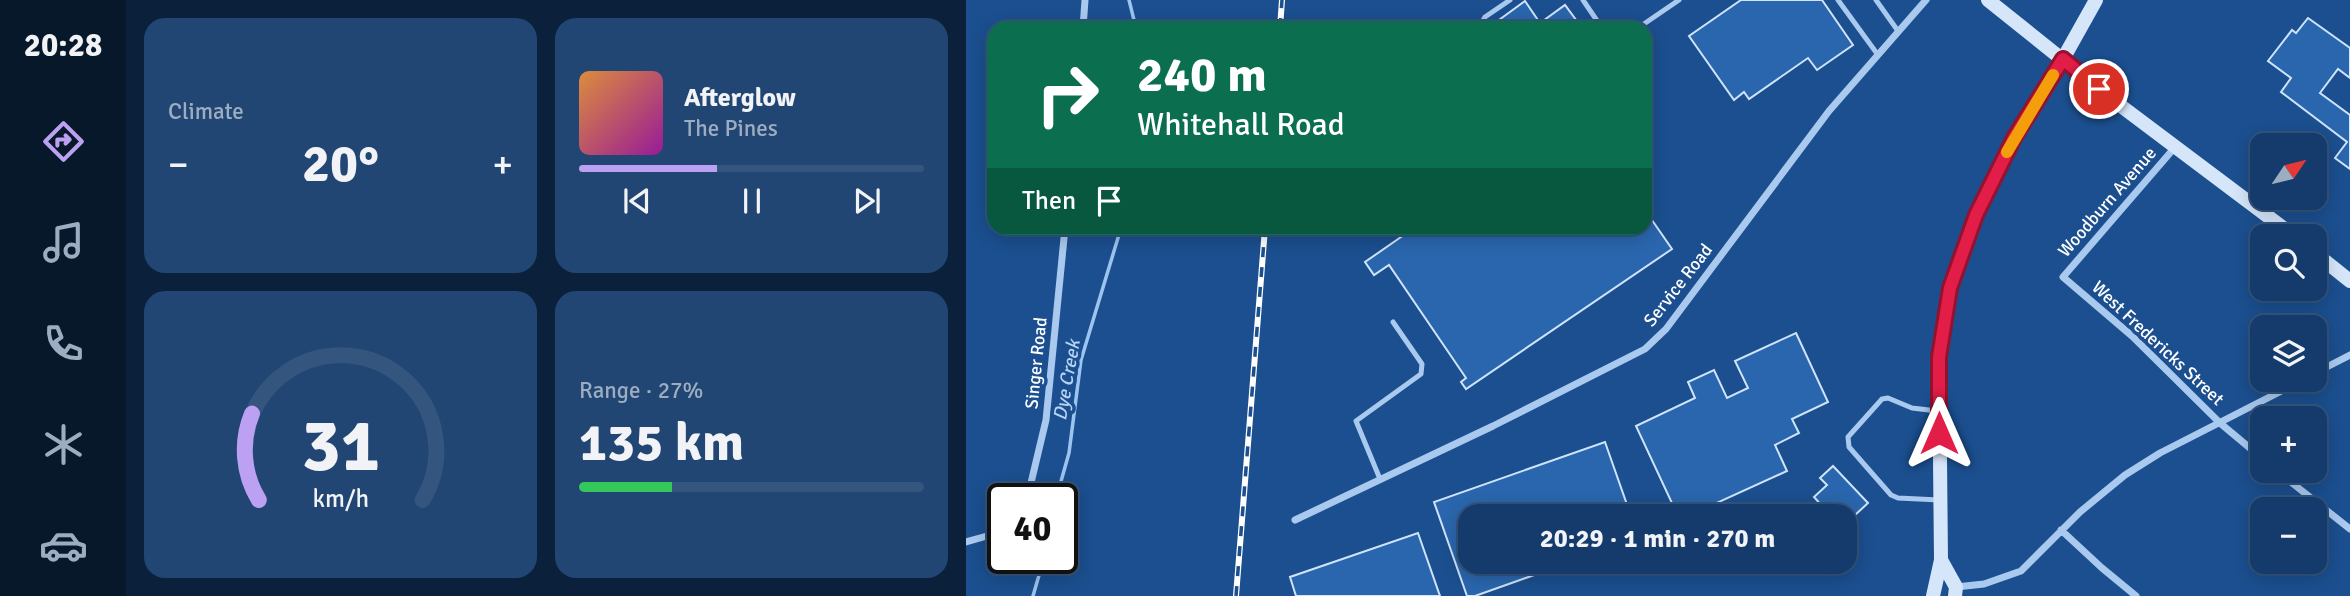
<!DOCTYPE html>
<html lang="en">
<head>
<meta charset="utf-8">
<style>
	body { margin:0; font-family:Signika,sans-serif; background:#214673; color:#f1f3f6; height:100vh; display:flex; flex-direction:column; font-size:26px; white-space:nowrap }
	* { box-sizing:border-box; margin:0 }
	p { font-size:23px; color:#9dadc1 }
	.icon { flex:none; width:38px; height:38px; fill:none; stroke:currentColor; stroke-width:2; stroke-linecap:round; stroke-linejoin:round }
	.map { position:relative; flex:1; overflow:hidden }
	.drawer { display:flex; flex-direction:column; gap:18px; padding:18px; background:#0b203b; width:840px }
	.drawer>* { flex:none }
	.hud { position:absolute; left:21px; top:21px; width:665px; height:214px; border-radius:21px; box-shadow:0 4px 18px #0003,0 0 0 2px #33557e; background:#0b6e4f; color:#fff; overflow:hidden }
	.needle { width:46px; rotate:55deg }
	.buttons { position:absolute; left:1284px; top:133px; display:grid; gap:14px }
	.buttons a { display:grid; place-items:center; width:77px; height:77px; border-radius:14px; background:#143b6b; box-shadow:0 4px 18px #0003,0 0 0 2px #33557e; font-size:35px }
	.speed { position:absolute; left:21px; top:483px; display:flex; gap:14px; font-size:35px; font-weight:700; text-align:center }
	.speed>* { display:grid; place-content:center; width:91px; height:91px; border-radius:50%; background:#143b6b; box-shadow:0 4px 18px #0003,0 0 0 2px #33557e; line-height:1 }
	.speed .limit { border:4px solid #111; border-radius:10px; background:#fff; color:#111 }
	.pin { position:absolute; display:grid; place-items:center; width:60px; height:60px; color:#fff; margin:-30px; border:4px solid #fff; border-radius:50%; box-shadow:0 2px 7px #0007 }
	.me { position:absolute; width:77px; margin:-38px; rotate:0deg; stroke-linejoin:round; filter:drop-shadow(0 0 5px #0008) }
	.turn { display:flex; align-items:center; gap:24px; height:147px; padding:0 35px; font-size:32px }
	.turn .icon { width:91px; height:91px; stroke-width:2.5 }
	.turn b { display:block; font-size:49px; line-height:60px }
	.then { display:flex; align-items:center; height:66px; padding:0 35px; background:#0003; gap:14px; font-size:26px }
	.big { font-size:52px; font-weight:800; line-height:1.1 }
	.drawer .widget { flex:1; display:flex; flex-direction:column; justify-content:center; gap:10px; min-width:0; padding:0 24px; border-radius:21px; background:#214673 }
	.drawer .dial { align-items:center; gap:0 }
	.dial svg { height:182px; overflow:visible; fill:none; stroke:#33557e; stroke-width:7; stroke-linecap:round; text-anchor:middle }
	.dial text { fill:#f1f3f6; stroke:none }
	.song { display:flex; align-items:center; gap:21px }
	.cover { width:84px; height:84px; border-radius:10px; background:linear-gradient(135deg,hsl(30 70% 55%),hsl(300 70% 35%)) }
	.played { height:7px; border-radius:4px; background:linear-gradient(90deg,#bca0f2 40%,#33557e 40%) }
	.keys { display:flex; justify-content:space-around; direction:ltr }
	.heat { display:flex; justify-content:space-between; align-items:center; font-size:38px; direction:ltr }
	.charge { height:10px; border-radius:5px; background:linear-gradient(90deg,#34c759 27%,#33557e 0) }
	.drawer .tiles { flex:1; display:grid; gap:18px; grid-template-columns:repeat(2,1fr) }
	.trip { position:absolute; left:492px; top:504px; width:399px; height:70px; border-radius:21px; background:#143b6b; box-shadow:0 4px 18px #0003,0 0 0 2px #33557e; font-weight:800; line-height:70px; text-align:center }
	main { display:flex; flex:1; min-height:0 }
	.menu { display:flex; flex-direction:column; width:126px; justify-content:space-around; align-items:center; background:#08182b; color:#9dadc1 }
	.menu .icon { width:49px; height:49px }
	.menu .on { color:#bca0f2 }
	.menu b { font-size:32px; color:#f1f3f6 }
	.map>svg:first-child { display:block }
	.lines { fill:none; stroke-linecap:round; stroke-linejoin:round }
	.stream { stroke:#9cc4f0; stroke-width:3.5 }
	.building { fill:#2a66ad; stroke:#cfe3fa; stroke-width:2 }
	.lane { stroke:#a9c9ee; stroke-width:5 }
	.street { stroke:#a9c9ee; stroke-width:7 }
	.secondary { stroke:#d6e6fa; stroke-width:14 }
	.rail-casing { stroke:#fff; stroke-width:6 }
	.rail { stroke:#1b4f8f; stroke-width:3.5; stroke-dasharray:10; stroke-linecap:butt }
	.route-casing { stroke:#92132f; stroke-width:18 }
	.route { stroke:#e11d48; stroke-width:12 }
	.slow { stroke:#f59e0b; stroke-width:12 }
	.labels { text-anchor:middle; stroke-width:7; stroke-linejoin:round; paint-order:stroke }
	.street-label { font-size:18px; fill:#fff; stroke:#1b4f8f }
	.water-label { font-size:19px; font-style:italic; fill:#b5d3f5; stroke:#1b4f8f }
</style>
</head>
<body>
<main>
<nav class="menu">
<b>20:28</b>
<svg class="icon on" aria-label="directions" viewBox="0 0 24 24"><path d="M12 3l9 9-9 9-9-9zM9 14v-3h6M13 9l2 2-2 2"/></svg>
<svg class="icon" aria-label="music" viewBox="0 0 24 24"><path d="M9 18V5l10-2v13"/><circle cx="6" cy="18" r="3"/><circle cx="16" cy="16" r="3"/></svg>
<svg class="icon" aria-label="phone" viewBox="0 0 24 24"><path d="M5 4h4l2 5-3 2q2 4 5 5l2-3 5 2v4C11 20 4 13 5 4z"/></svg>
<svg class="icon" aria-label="climate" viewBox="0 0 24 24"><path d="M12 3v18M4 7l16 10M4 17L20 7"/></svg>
<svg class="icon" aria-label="car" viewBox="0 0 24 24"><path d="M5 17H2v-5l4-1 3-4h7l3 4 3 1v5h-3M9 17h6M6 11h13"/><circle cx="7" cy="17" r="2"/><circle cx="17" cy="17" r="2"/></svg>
</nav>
<section class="drawer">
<div class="tiles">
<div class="widget"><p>Climate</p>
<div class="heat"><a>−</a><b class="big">20°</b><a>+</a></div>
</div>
<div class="widget">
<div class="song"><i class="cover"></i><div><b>Afterglow</b><p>The Pines</p></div></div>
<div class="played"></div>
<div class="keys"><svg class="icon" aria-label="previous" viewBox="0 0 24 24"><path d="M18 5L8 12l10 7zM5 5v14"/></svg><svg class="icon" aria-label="pause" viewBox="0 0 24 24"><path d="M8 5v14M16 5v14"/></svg><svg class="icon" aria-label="next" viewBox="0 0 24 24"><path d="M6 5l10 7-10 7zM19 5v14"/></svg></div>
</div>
<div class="widget dial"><svg viewBox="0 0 100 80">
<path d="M14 69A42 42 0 1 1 86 69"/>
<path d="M14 69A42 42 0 0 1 11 31" stroke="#bca0f2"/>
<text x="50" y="56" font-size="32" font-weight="700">31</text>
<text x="50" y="72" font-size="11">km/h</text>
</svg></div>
<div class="widget"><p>Range · 27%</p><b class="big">135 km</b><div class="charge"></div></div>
</div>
</section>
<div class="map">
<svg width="1384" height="596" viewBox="0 0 1384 596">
	<rect width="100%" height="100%" fill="#1b4f8f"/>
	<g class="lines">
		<path class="stream" d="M163,0l7,28
			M90,499l13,-46 12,-93 40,-132
			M67,596l11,-38"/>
	</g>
	<path class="building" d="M775,0h81l31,45 -36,25 -9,-12 -59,41 -5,-7 -10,8 -45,-64z
		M559,1l15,22 25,-18 17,23h-94z
		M1342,18l42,30v30l-12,-9 -18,24 30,22v54l-15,-11 12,-16 -66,-50 10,-14 -23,-17 24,-31 4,3z
		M679,210l27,39 -206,140 -5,-7 5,-4 -77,-113 -15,10 -9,-13 49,-34h231z
		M830,333l32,69 -36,17 7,14 -24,12 12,26 -99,45h-10l-42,-90 59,-28 -7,-16 26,-12 13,28 21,-10 -13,-27z
		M639,442l26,74h-161v46l98,1 -93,33h-8l-33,-94z
		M867,466l35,37 -14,13 -7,-8 -9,8h-7l-17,-19 13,-12 -7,-7z
		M452,533l22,63h-144l-6,-19z"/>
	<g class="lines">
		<path class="lane" d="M617,0l19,28
			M872,0l40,55
			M910,0l22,31
			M517,28l-1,-6 3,-5 25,-17
			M672,28l41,-28
			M971,411l-25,-3 -24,-10 -6,1 -34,38 1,10 42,48 7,3 41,2
			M414,479l-24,-58 65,-47 1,-10 -29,-42"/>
		<path class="street" d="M117,28l2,-28
			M1210,146l-113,131 69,59 88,87 43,36
			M1349,373l35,-18
			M1311,471l73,58
			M57,499l7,-12 16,-67 19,-192
			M329,520l198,-94 152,-77 21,-20 163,-218 97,-111
			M1095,530l41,38 34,28
			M0,542l21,-6 16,-12
			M990,587l28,-3 37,-13 59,-59 45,-37 35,-22 143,-73"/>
		<path class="secondary" d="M1022,0l125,100 181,136
			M1349,253l35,28
			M975,560l15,27 -1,9
			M967,596l8,-36 -2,-203 11,-69 26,-73 38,-77 49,-79 33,-59"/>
		<g class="rail-casing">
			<path id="rail" d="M314,28l2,-28
				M270,596l29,-368"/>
		</g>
		<use href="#rail" class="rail"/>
	</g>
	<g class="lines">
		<g class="route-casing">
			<path id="route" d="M973,433v-76l11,-69 26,-73 38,-77 49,-79 36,30"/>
		</g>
		<use href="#route" class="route"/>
		<path class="slow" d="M1041,152l46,-77"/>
	</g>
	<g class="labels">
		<g class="street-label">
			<text transform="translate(1141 202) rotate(-49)" y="6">Woodburn Avenue</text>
			<text transform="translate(712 285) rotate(-52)" y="6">Service Road</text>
			<text transform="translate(1192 343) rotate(43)" y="6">West Fredericks Street</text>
			<text transform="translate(70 363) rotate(-84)" y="6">Singer Road</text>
		</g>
		<g class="water-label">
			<text transform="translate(100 380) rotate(-80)" y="7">Dye Creek</text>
		</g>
	</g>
</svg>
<div class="buttons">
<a><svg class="needle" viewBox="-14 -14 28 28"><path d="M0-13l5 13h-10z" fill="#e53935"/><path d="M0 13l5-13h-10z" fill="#9dadc1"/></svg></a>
<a><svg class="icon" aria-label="search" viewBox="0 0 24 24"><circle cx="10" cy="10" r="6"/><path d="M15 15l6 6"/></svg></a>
<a><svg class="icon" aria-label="layers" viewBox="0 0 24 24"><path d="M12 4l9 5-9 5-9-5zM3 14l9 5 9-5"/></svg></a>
<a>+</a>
<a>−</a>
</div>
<div class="speed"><div class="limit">40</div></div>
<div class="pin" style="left:1133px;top:89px;background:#d93025"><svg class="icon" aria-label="arrive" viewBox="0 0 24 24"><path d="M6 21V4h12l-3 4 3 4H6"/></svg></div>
<svg class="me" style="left:973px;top:433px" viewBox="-20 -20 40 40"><path d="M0-17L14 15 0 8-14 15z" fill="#e11d48" stroke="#fff" stroke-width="4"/></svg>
<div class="trip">20:29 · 1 min · 270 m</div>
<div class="hud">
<div class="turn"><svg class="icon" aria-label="right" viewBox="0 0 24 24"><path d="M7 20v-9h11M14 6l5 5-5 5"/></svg><div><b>240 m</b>Whitehall Road</div></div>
<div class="then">Then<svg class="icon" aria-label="arrive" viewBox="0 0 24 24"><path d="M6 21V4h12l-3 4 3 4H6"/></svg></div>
</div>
</div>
</main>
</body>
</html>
